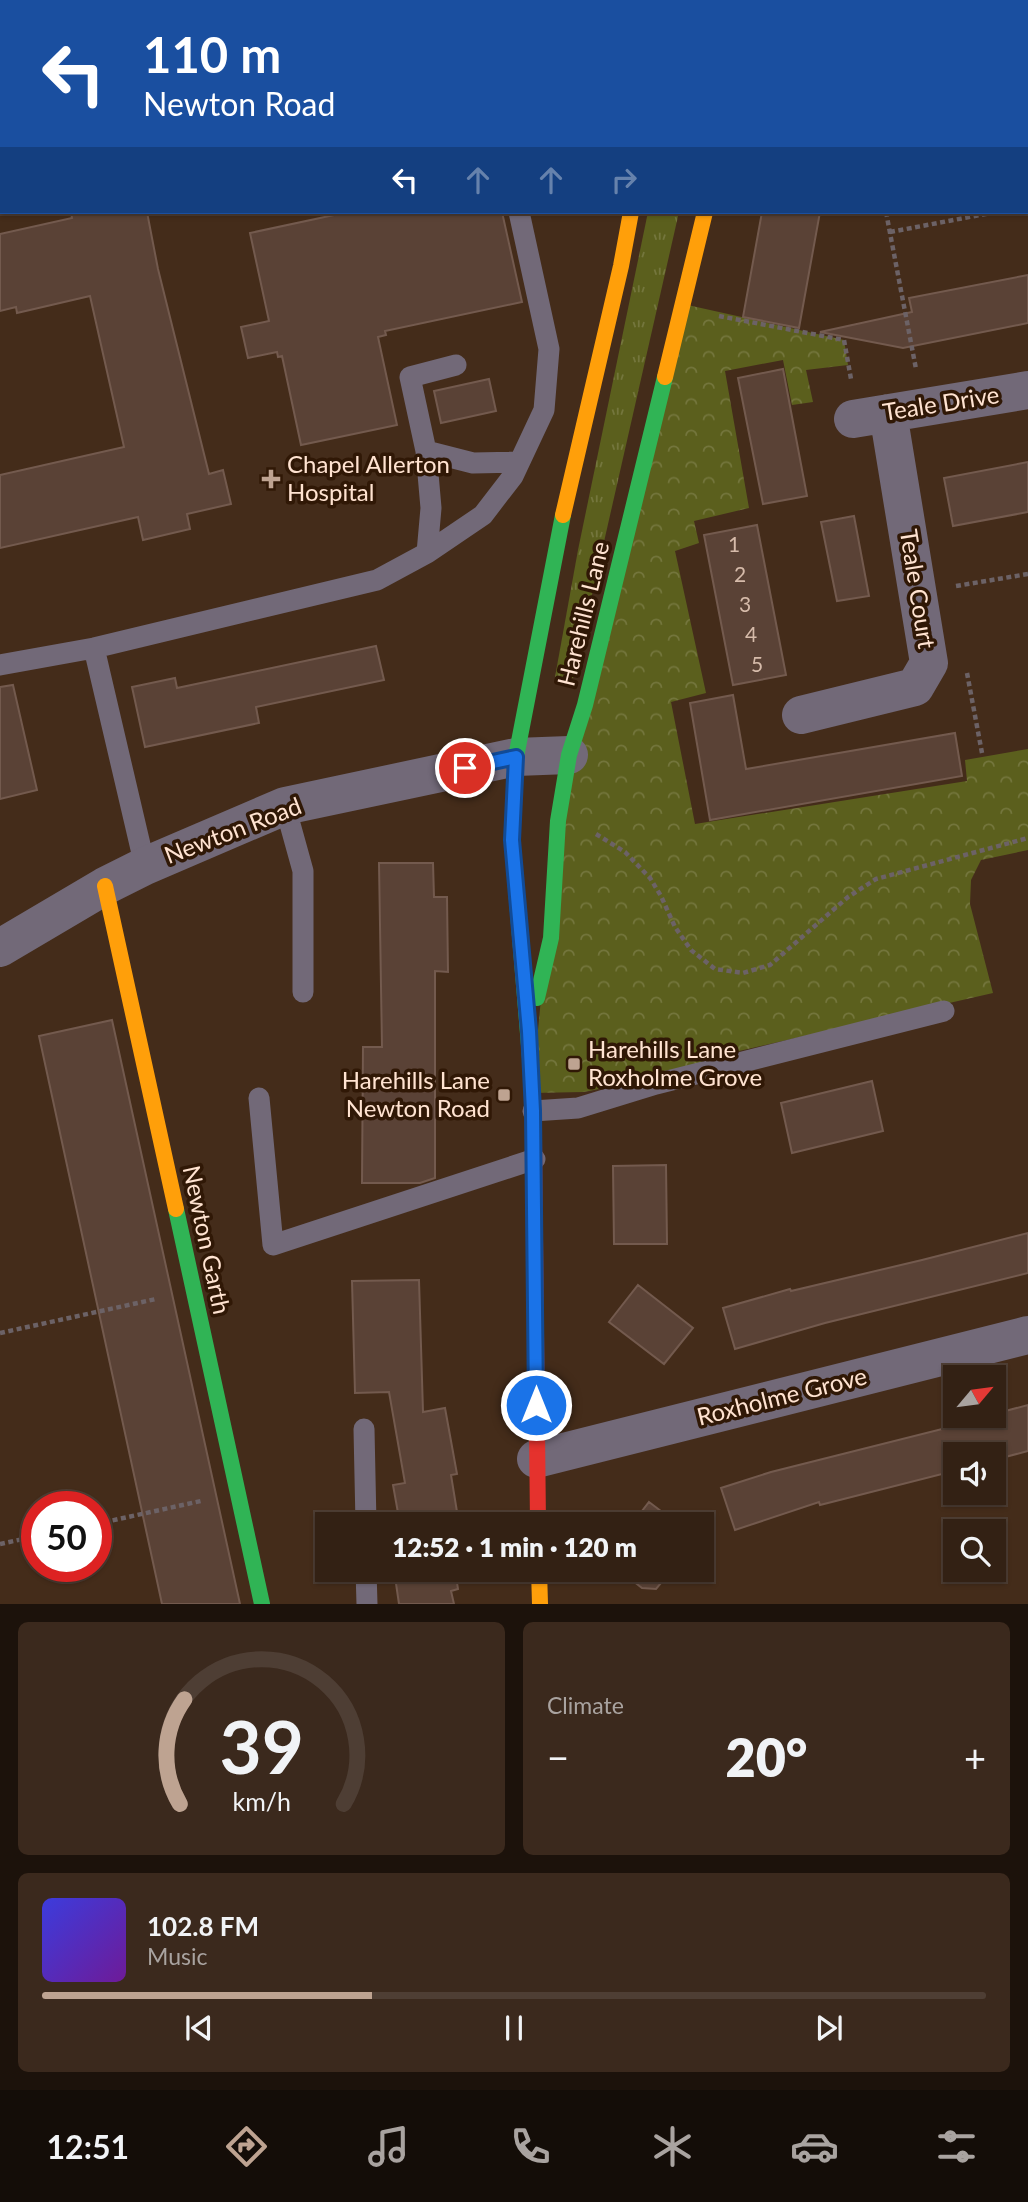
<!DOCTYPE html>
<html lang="en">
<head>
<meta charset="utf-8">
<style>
	body { margin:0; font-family:Lato,sans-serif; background:#3b291d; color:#f1f3f6; height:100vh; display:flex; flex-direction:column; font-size:26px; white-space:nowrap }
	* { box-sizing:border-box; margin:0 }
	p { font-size:23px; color:#a9a3a0 }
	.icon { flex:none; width:38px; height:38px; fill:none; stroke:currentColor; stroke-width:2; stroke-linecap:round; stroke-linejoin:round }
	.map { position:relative; height:1604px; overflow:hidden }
	.sheet { display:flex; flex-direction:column; gap:18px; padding:18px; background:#1c120b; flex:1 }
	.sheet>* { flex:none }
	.top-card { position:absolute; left:0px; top:0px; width:1029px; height:214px; box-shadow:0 2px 5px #0004,0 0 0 2px #4e3e34; background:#1a4fa0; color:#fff; overflow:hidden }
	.needle { width:46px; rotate:61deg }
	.buttons { position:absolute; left:943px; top:1365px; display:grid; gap:14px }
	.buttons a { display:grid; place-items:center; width:63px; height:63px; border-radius:0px; background:#332114; box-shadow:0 2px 5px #0004,0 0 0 2px #4e3e34; font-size:35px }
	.speed { position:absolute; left:21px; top:1491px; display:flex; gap:14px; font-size:35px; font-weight:700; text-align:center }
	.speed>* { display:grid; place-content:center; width:91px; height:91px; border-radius:50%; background:#332114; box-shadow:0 2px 5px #0004,0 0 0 2px #4e3e34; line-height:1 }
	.speed .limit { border:10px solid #d22; background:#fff; color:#111 }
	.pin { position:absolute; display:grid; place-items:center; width:60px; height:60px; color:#fff; margin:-30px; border:4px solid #fff; border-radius:50%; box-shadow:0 2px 7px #0007 }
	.me { position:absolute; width:77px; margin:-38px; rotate:0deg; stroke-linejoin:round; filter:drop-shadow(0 0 5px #0008) }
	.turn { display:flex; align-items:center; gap:24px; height:147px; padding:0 28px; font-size:32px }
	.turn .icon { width:91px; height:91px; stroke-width:2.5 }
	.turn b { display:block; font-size:49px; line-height:60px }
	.lanes { display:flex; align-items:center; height:66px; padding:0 28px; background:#0003; justify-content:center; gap:35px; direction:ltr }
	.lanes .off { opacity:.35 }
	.big { font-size:52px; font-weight:800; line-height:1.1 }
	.sheet .tile { flex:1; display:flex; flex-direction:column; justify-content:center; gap:10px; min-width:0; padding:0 24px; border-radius:10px; background:#3b291d }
	.sheet .dial { align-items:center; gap:0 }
	.dial svg { height:182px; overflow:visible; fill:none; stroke:#4e3e34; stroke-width:7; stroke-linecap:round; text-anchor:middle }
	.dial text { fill:#f1f3f6; stroke:none }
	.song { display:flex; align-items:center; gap:21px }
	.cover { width:84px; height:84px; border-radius:10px; background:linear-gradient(135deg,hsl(240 70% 55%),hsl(280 70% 35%)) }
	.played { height:7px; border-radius:4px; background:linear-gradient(90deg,#bea391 35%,#4e3e34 35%) }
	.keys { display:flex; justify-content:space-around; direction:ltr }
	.heat { display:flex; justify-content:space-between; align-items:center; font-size:38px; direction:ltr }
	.sheet .tiles { flex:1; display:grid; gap:18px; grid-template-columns:1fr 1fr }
	.tile:last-child { grid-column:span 2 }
	.trip { position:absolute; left:315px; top:1512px; width:399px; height:70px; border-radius:0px; background:#332114; box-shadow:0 2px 5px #0004,0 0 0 2px #4e3e34; font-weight:800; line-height:70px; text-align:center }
	.menu { display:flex; height:112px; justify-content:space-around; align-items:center; background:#140d08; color:#a9a3a0 }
	.menu .icon { width:49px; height:49px }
	.menu .on { color:#bea391 }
	.menu b { font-size:32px; color:#f1f3f6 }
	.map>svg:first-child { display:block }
	.grass { fill:url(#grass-tufts) }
	.park { fill:url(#park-crowns) }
	.building { fill:#5a4236; stroke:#735a4e; stroke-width:2 }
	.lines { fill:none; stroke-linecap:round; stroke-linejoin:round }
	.path { stroke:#6c6266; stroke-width:4.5; stroke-dasharray:5 3.5; stroke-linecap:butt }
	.lane { stroke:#726978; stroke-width:21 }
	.street { stroke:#726978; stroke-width:38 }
	.fast { stroke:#30b455; stroke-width:16 }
	.slow { stroke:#ff9f0a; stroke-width:16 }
	.jam { stroke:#e5322d; stroke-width:16 }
	.route-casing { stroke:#114b97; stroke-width:18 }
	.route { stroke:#1a73e8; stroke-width:12 }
	.poi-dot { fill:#bea391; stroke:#301806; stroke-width:2.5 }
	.labels { text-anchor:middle; stroke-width:7; stroke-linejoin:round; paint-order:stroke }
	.number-label { font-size:21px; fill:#d6bbaa }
	.street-label { font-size:24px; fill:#ffe3d1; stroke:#301806 }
	.poi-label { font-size:24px; fill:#ffe3d1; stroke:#301806; text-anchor:start }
</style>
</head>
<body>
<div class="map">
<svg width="1028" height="1604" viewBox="0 0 1028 1604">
	<defs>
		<pattern id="grass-tufts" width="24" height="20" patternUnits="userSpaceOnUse" patternTransform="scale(1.75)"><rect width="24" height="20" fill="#5b5f1d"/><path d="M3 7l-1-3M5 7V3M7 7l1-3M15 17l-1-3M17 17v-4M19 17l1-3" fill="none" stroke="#74763d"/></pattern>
		<pattern id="park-crowns" width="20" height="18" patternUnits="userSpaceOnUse" patternTransform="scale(1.75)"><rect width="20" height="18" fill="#5b5f1d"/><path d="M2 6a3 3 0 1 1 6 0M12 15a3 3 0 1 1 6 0" fill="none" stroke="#74763d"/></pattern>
	</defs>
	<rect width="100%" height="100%" fill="#442c1a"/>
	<path class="grass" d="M648,212h31l-106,466 -18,-1 23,-127z"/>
	<path class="park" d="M683,304l161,36 4,25 -42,5 7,32 -21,3 -9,-45 -58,11 24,137 -55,13 5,22 -24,8 31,142 -35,9 24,122 272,-43 -2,-21 63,-11v101l-47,10 -10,20 -1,24 23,89 -254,58 -90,28 -65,13 -52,1 26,-272z"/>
	<path class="building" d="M71,212h76l11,57 51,205 14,-4 8,34 -44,10 3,15 -47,11 -5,-23 -138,31v-73l124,-28 -34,-151 -73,17 -1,-6 -16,4v-77l72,-16z
		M348,212h154l20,90 -137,29 1,4 -8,2 19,88 -96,20 -19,-89 -4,1 -1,-5 -29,6 -7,-31 28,-6 -19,-88z
		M762,212h58l-21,116 -56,-11z
		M1028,275v48l-125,25 -83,-16 92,-20 -3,-14z
		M783,369l24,127 -44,8 -25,-126z
		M489,379l7,32 -55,12 -7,-32z
		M1028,462v50l-75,14 -9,-48z
		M854,516l15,80 -32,5 -16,-79z
		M757,525l29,150 -53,10 -29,-150z
		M376,646l8,34 -128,27 3,16 -114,24 -13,-60 43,-9 2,10z
		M13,685l24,105 -37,9v-112z
		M733,695l13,74 209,-36 7,43 -252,44 -20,-117z
		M379,863h54l1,34h13l1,75 -13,-1v207l-15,5h-58l1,-136h19z
		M112,1020l128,584h-78l-123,-568z
		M872,1081l11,50 -91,22 -11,-50z
		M666,1165l1,79h-53l-1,-78z
		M1028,1233v40l-203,50 -90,26 -12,-41 67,-19 1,2 131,-31z
		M419,1280l4,132 22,-4 12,66 -6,1 8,49h-59l-7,-39 12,-2 -16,-91 -34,1 -3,-112z
		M638,1285l55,43 -29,36 -55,-42z
		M1028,1405v46l-34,9v-6h-38l-2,17 -134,34 -1,-3 -84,28 -14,-42 50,-16 223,-56v-2z
		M649,1502l29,22h-46z
		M394,1570h61l3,19 -7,2 3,13h-55z
		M619,1570h53l-16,19 -14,-1z"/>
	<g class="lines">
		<path class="path" d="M1027,184l1,-2
			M886,212l30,157
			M890,232l106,-20
			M719,316l125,24 7,39
			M956,586l72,-12
			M967,673l15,80
			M596,834l29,18 25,26 11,18 14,31 16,23 24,19 28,4 27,-8 78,-68 28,-18 152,-41
			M0,1333l156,-34
			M96,1524l105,-23
			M0,1544l37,-8"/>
		<path class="lane" d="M426,451l47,12 46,-1
			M427,553l4,-45 -5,-57 -16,-74 46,-12
			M94,648l51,218
			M0,665l94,-17 283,-68 50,-27 56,-38 30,-39 31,-66 5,-61 -30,-137
			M285,806l18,65v121
			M259,1098l14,147 262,-86
			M533,1111l45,-3 78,-24 288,-73
			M364,1429l2,95
			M366,1570l1,34"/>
		<path class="street" d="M1027,49h1
			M853,419l175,-29
			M801,715l114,-28 14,-24 -41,-250
			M0,948l105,-62 40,-20 140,-60 231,-49 53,-2
			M536,1459l492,-124"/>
		<path class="fast" d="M537,998l14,-60 7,-117 11,-66 16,-50 80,-328
			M531,1070l-19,-230 4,-83 47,-242
			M176,1209l86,395"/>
		<path class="slow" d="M660,0v2
			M741,2l1,-2
			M665,377l40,-165
			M563,515l58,-249 10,-54
			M105,886l71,323
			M539,1570l1,34"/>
		<path class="jam" d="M531,1070l3,71 4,383"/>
	</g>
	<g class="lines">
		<g class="route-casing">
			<path id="route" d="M465,768l51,-11 -4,83 17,191 4,80 3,294"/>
		</g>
		<use href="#route" class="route"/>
	</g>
	<g class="poi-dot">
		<path d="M267.5 468.5h7v7h7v7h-7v7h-7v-7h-7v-7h7z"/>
		<rect x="567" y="1057" width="14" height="14" rx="3.5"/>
		<rect x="497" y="1088" width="14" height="14" rx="3.5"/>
	</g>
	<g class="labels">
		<g class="number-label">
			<text x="734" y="552">1</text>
			<text x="740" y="582">2</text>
			<text x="745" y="612">3</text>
			<text x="751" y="642">4</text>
			<text x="757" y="672">5</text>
		</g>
		<g class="street-label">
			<text transform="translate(941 404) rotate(-9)" y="8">Teale Drive</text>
			<text transform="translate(917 589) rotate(81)" y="8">Teale Court</text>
			<text transform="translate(584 614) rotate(-76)" y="8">Harehills Lane</text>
			<text transform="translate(233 831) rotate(-21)" y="8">Newton Road</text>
			<text transform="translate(206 1240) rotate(78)" y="8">Newton Garth</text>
			<text transform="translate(782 1397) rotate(-14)" y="8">Roxholme Grove</text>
		</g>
		<g class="poi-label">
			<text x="287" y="473">Chapel Allerton<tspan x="287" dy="28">Hospital</tspan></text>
			<text x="588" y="1058">Harehills Lane<tspan x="588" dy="28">Roxholme Grove</tspan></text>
			<text x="490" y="1089" text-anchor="end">Harehills Lane<tspan x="490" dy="28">Newton Road</tspan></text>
		</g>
	</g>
</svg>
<div class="buttons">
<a><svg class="needle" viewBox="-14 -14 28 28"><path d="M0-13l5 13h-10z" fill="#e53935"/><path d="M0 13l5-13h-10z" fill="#a9a3a0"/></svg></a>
<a><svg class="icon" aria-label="sound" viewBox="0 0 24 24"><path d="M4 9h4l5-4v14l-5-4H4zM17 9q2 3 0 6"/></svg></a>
<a><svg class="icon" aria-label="search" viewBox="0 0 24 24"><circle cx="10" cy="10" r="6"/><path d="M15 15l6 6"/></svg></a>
</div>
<div class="speed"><div class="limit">50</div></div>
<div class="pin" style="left:465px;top:768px;background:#d93025"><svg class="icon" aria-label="arrive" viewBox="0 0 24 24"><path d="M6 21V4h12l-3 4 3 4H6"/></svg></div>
<svg class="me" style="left:536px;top:1405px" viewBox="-20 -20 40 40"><circle r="17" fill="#1a73e8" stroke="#fff" stroke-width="3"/><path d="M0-11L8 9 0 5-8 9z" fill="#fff"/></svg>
<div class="trip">12:52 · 1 min · 120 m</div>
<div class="top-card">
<div class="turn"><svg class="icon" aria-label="left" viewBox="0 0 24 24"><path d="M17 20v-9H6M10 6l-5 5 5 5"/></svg><div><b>110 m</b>Newton Road</div></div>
<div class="lanes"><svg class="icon" aria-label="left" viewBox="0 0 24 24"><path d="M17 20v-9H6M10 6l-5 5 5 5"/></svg><svg class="icon off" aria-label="ahead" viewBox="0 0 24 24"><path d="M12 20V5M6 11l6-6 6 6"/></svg><svg class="icon off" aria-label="ahead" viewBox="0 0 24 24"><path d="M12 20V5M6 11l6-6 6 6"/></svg><svg class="icon off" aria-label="right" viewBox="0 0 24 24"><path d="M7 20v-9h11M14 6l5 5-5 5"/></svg></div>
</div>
</div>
<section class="sheet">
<div class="tiles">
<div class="tile dial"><svg viewBox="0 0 100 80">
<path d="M14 69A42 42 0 1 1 86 69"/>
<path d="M14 69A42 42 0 0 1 16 23" stroke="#bea391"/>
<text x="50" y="56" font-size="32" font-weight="700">39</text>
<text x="50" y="72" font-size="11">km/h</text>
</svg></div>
<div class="tile"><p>Climate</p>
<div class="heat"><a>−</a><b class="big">20°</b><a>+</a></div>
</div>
<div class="tile">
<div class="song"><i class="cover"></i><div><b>102.8 FM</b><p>Music</p></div></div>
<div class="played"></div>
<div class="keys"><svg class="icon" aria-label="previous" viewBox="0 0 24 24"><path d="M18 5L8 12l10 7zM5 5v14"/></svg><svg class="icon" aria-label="pause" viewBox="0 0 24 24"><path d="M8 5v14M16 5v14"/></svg><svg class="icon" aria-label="next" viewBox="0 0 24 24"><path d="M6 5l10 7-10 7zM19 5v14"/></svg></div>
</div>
</div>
</section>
<nav class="menu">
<b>12:51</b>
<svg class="icon on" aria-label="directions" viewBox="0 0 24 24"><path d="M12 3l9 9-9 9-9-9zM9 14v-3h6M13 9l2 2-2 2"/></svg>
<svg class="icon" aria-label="music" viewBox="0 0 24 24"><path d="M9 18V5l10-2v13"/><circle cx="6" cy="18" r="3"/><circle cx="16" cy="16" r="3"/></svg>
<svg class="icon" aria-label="phone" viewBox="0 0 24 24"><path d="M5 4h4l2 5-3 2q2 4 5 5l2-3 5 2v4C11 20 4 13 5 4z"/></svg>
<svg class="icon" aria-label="climate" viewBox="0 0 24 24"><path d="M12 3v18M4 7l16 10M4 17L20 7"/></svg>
<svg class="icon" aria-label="car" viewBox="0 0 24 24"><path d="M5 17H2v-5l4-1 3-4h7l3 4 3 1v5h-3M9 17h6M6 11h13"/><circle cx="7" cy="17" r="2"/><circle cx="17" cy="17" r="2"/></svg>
<svg class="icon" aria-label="filters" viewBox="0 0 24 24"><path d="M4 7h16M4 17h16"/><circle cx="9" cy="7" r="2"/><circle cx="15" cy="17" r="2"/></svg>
</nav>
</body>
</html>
